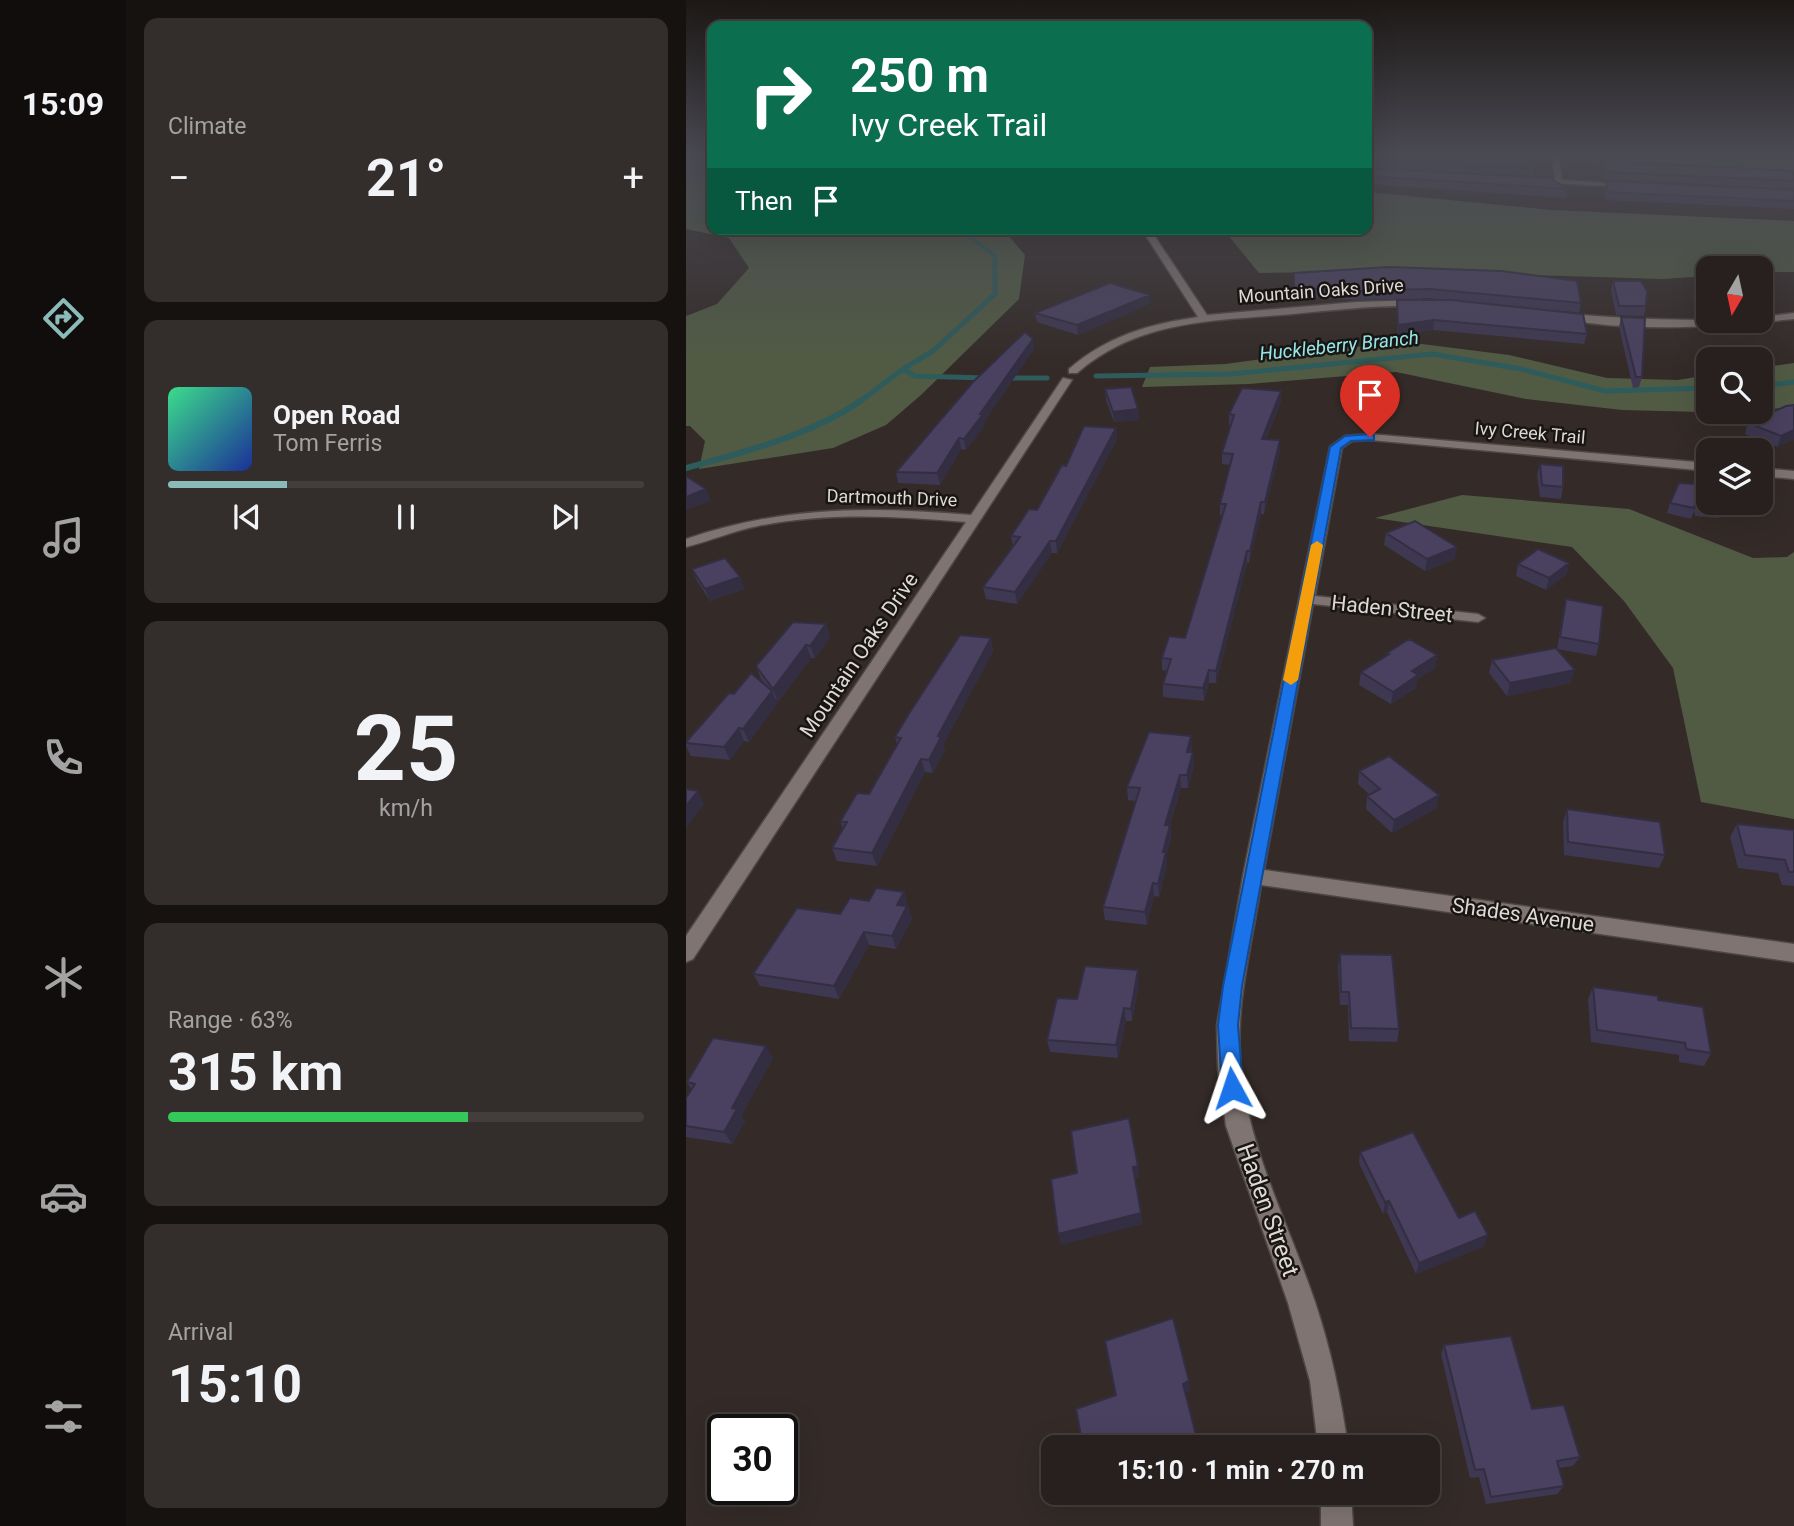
<!DOCTYPE html>
<html lang="en">
<head>
<meta charset="utf-8">
<style>
	body { margin:0; font-family:Roboto,sans-serif; background:#332d2b; color:#f1f3f6; height:100vh; display:flex; flex-direction:column; font-size:26px; white-space:nowrap }
	* { box-sizing:border-box; margin:0 }
	p { font-size:23px; color:#a4a3a4 }
	.icon { flex:none; width:38px; height:38px; fill:none; stroke:currentColor; stroke-width:2; stroke-linecap:round; stroke-linejoin:round }
	.map { position:relative; flex:1; overflow:hidden }
	.panel { display:flex; flex-direction:column; gap:18px; padding:18px; background:#151210; width:560px }
	.panel>* { flex:none }
	.top-card { position:absolute; left:21px; top:21px; width:665px; height:214px; border-radius:14px; box-shadow:0 7px 28px #0002,0 0 0 2px #433e3c; background:#0b6e4f; color:#fff; overflow:hidden }
	.needle { width:46px; rotate:189deg }
	.buttons { position:absolute; left:1010px; top:256px; display:grid; gap:14px }
	.buttons a { display:grid; place-items:center; width:77px; height:77px; border-radius:14px; background:#27201e; box-shadow:0 7px 28px #0002,0 0 0 2px #433e3c; font-size:35px }
	.speed { position:absolute; left:21px; top:1414px; display:flex; gap:14px; font-size:35px; font-weight:700; text-align:center }
	.speed>* { display:grid; place-content:center; width:91px; height:91px; border-radius:50%; background:#27201e; box-shadow:0 7px 28px #0002,0 0 0 2px #433e3c; line-height:1 }
	.speed .limit { border:4px solid #111; border-radius:10px; background:#fff; color:#111 }
	.pin { position:absolute; display:grid; place-items:center; width:60px; height:60px; color:#fff; margin:-72px -30px; border-radius:50% 50% 50% 0; rotate:-45deg; box-shadow:0 0 7px #0007 }
	.pin .icon { rotate:45deg }
	.me { position:absolute; width:77px; margin:-38px; rotate:355deg; stroke-linejoin:round; filter:drop-shadow(0 0 5px #0008) }
	.turn { display:flex; align-items:center; gap:24px; height:147px; padding:0 28px; font-size:32px }
	.turn .icon { width:91px; height:91px; stroke-width:2.5 }
	.turn b { display:block; font-size:49px; line-height:60px }
	.then { display:flex; align-items:center; height:66px; padding:0 28px; background:#0003; gap:14px; font-size:26px }
	.big { font-size:52px; font-weight:700; line-height:1.1 }
	.panel .tile { flex:1; display:flex; flex-direction:column; justify-content:center; gap:10px; min-width:0; padding:0 24px; border-radius:14px; background:#332d2b }
	.panel .dial { align-items:center; gap:0 }
	.dial b { font-size:91px; line-height:1 }
	.song { display:flex; align-items:center; gap:21px }
	.cover { width:84px; height:84px; border-radius:10px; background:linear-gradient(135deg,hsl(150 70% 55%),hsl(230 70% 35%)) }
	.played { height:7px; border-radius:4px; background:linear-gradient(90deg,#8bbbb9 25%,#433e3c 25%) }
	.keys { display:flex; justify-content:space-around; direction:ltr }
	.heat { display:flex; justify-content:space-between; align-items:center; font-size:38px; direction:ltr }
	.charge { height:10px; border-radius:5px; background:linear-gradient(90deg,#34c759 63%,#433e3c 0) }
	.trip { position:absolute; left:355px; top:1435px; width:399px; height:70px; border-radius:14px; background:#27201e; box-shadow:0 7px 28px #0002,0 0 0 2px #433e3c; font-weight:700; line-height:70px; text-align:center }
	main { display:flex; flex:1; min-height:0 }
	.tabs { display:flex; flex-direction:column; width:126px; justify-content:space-around; align-items:center; background:#100d0c; color:#a4a3a4 }
	.tabs .icon { width:49px; height:49px }
	.tabs .selected { color:#8bbbb9 }
	.tabs b { font-size:32px; color:#f1f3f6 }
	.map>svg:first-child { display:block }
	.green { fill:#515b44 }
	.lines { fill:none; stroke-linecap:round; stroke-linejoin:round }
	.stream-far2 { stroke:#2e5b5b; stroke-width:3.5 }
	.stream-far1 { stroke:#2e5b5b; stroke-width:5 }
	.stream { stroke:#2e5b5b; stroke-width:6 }
	.minor-casing { stroke:#4e4744; stroke-width:3 }
	.minor { fill:#7f7471; fill-rule:evenodd }
	.wall { fill:#3f3852 }
	.shaded-wall { fill:#332e42 }
	.building { fill:#49415f; stroke:#332e42; stroke-width:2 }
	.route { fill:#1a73e8; stroke:#114b97; stroke-width:2 }
	.slow { fill:#f59e0b }
	.labels { text-anchor:middle; stroke-width:5; stroke-linejoin:round; paint-order:stroke }
	.far-street-label { font-size:18px; fill:#ded8d6; stroke:#191513 }
	.far-water-label { font-size:19px; font-style:italic; fill:#95e6e7; stroke:#191513 }
	.street-label { font-size:21px; fill:#ded8d6; stroke:#191513 }
	.near-street-label { font-size:24px; fill:#ded8d6; stroke:#191513 }
</style>
</head>
<body>
<main>
<nav class="tabs">
<b>15:09</b>
<svg class="icon selected" aria-label="directions" viewBox="0 0 24 24"><path d="M12 3l9 9-9 9-9-9zM9 14v-3h6M13 9l2 2-2 2"/></svg>
<svg class="icon" aria-label="music" viewBox="0 0 24 24"><path d="M9 18V5l10-2v13"/><circle cx="6" cy="18" r="3"/><circle cx="16" cy="16" r="3"/></svg>
<svg class="icon" aria-label="phone" viewBox="0 0 24 24"><path d="M5 4h4l2 5-3 2q2 4 5 5l2-3 5 2v4C11 20 4 13 5 4z"/></svg>
<svg class="icon" aria-label="climate" viewBox="0 0 24 24"><path d="M12 3v18M4 7l16 10M4 17L20 7"/></svg>
<svg class="icon" aria-label="car" viewBox="0 0 24 24"><path d="M5 17H2v-5l4-1 3-4h7l3 4 3 1v5h-3M9 17h6M6 11h13"/><circle cx="7" cy="17" r="2"/><circle cx="17" cy="17" r="2"/></svg>
<svg class="icon" aria-label="filters" viewBox="0 0 24 24"><path d="M4 7h16M4 17h16"/><circle cx="9" cy="7" r="2"/><circle cx="15" cy="17" r="2"/></svg>
</nav>
<section class="panel">
<div class="tile"><p>Climate</p>
<div class="heat"><a>−</a><b class="big">21°</b><a>+</a></div>
</div>
<div class="tile">
<div class="song"><i class="cover"></i><div><b>Open Road</b><p>Tom Ferris</p></div></div>
<div class="played"></div>
<div class="keys"><svg class="icon" aria-label="previous" viewBox="0 0 24 24"><path d="M18 5L8 12l10 7zM5 5v14"/></svg><svg class="icon" aria-label="pause" viewBox="0 0 24 24"><path d="M8 5v14M16 5v14"/></svg><svg class="icon" aria-label="next" viewBox="0 0 24 24"><path d="M6 5l10 7-10 7zM19 5v14"/></svg></div>
</div>
<div class="tile dial"><b>25</b><p>km/h</p></div>
<div class="tile"><p>Range · 63%</p><b class="big">315 km</b><div class="charge"></div></div>
<div class="tile"><p>Arrival</p><b class="big">15:10</b></div>
</section>
<div class="map">
<svg width="1108" height="1526" viewBox="0 0 1108 1526">
	<rect width="100%" height="100%" fill="#342b28"/>
	<path class="green" d="M0,153h26v76h291l22,26 -6,44 -98,96 -35,30 -53,23 -134,21 6,-28 -15,-15h-4v-110l31,-12 32,-36 -20,-30 -43,-9z
		M876,153l180,2 52,-2v17l-222,-10z
		M681,192l184,18 243,11v51h-33l-1,-4h-52v8l-46,3 -255,-8 -148,2 -36,-44h144z
		M736,344l87,11 98,23 71,2 30,-5v36h47l-13,2 -120,-3 -96,-11 -130,-27 -147,12 -107,3 8,-20 75,-3 126,-17z
		M1108,363v43l-33,5 -1,-43z
		M776,495l167,14 124,49 34,-1 7,-5v267l-93,-17 -28,-134 -49,-67 -52,-54 -197,-29z"/>
	<g class="lines">
		<path class="stream-far2" d="M14,153l12,3
			M273,229l36,27v6"/>
		<path class="stream-far1" d="M217,369l12,7 70,2
			M410,376l135,-2 201,-20 89,15 84,22 103,-3
			M317,378h44
			M1074,386l34,-4
			M172,403l45,-34 30,-18 62,-57v-34"/>
		<path class="stream" d="M0,468c53,-14 130,-35 174,-67"/>
		<g class="minor-casing">
			<path id="minor" d="M866,153h6l4,27 68,5 -4,2 -96,-5 2,-3 23,1z
				M453,229l13,3 55,83 149,-13 65,-2 5,3 -5,3c-43,-1 -85,4 -128,8 -78,7 -154,5 -216,59h-8v-4c38,-33 80,-45 129,-52l-52,-81z
				M874,313c67,7 134,7 200,7v-3l34,-4v6c-77,8 -161,14 -237,-1v-4z
				M377,378l9,2 -379,579 -7,3v-26l280,-414c-69,-6 -140,-10 -208,4 -25,5 -48,15 -72,21v-8c97,-33 184,-33 285,-24z
				M684,434l338,29v8l-338,-31 -18,1 -10,7 -27,148 163,18 7,4 -7,4 -165,-18 -49,266 530,74v18l-533,-77c-9,60 -27,123 -20,184 8,81 48,156 74,233 16,48 26,95 33,145h-30l-8,-66 -22,-78 -62,-177 -8,-57 -1,-44 26,-149 87,-429 15,-11z
				M1074,468l34,3v8l-34,-3z
				M635,1493h30l2,33h-32z"/>
		</g>
		<use href="#minor" class="minor"/>
	</g>
	<path class="wall" d="M681,153l164,13 4,2 -1,8 -167,-8 200,21 -1,9 -199,-14z
		M916,161l192,10v18l-191,-10 -2,-11z
		M920,181l188,9v19l-188,-9 -2,-11z
		M608,273l287,30 -2,10 -71,-7 79,28 -3,10 -151,-14 -36,5v-35h48l-16,-2 -76,2 -59,-4z
		M927,281l33,25 -2,10 -28,-1 -5,-25z
		M465,303l-73,32 -41,-13 -2,-9z
		M935,317l21,60 -3,10 -6,1 -14,-61z
		M348,349l-50,73 1,3 -19,25 -5,-1 -21,36 -42,-2 -2,-11z
		M419,389l33,20 1,11 -25,2 -8,-22z
		M595,402l-15,37 14,12 -16,63h-3l-12,49h-2l-31,120h-7l-5,18 -41,-4v-13l4,-13 -5,-1v-12l23,-20 37,-122 -2,-1v-11l10,-39 -8,-1v-11l8,-28h-1v-11z
		M1108,405v34l-17,8 -32,-13 3,-11z
		M430,428l1,11 -60,114h-5l-35,51 -31,-5 -3,-12 30,-40 -2,-11 26,-26 29,-44z
		M854,464l23,23 -2,12 -21,-2 -3,-22z
		M1007,481l30,26 -4,11 -24,-2 -1,-5 -3,8 -24,-6 3,-10 22,-19z
		M700,533l69,26 -30,12 -41,-26z
		M883,563l-3,12 -20,15 -30,-14 2,-12z
		M6,569l48,8 4,12 -34,12 -13,-20z
		M880,599l33,45 -3,12 -39,-7 6,-37z
		M140,624l4,13 -15,21h-4l-33,44 -4,-5 3,7 -28,38 -5,-1 -14,19 -39,-4 -5,-10v-4l48,-48 33,-7 -6,-8 -5,-13z
		M305,638l2,13 -50,94 2,5 -12,23 -8,-1 -48,94 -40,-5 -5,-13 11,-19 -3,-7 29,-28 28,-50 -2,-7z
		M701,653l50,2 -2,13 -18,11 -1,9 -25,16 -32,-19 2,-13 25,-16z
		M806,660l79,23 -64,13 -18,-23z
		M505,736v16l3,13 -6,23h-7l-11,37 1,13 -4,16v11l-8,32 -5,-1 -7,29 -42,-5 -2,-13 33,-106 -8,-1 -1,-13z
		M673,771l78,37 -45,25 -26,-24 1,-13 3,-1 -12,-11z
		M881,809l98,46 -6,13 -95,-13 -1,-33z
		M1051,824l57,6v56l-12,-1 -4,-12 -40,-5 -8,-31z
		M218,892l8,27 -16,30 -27,-4 -30,54 -79,-13 -7,-12 87,-60 29,-13z
		M654,954l59,75 -2,13 -48,-1 -1,-36h-8l-2,-38z
		M453,983l-7,38h-6l-8,37 -68,-6 -3,-12 30,-41z
		M907,987l65,13 53,53 -7,13 -25,-4v-7l-88,-13 -3,-43z
		M87,1058l-32,58 4,5 -13,23 -46,-7v-39l5,-9 -4,-7z
		M674,1152l99,66 25,28 -68,28 -29,-62 -4,2 -24,-51z
		M758,1345l88,64 48,48 -7,9 -14,2 5,18 -7,8 -71,10 -7,-27 -9,1 -29,-124z"/>
	<path class="shaded-wall" d="M464,295l1,8 -73,32 -1,-10z
		M748,320l-1,10 -36,5 1,-10z
		M347,339l1,10 -50,73 1,3 -19,25 -2,-11z
		M595,391v11l-20,48 1,-11z
		M452,409l1,11 -25,2 -1,-10z
		M430,428l1,11 -60,114 -1,-12z
		M1108,430v9l-17,8 4,-11z
		M273,438l2,11 -21,36 -3,-12z
		M594,440v11l-16,63 1,-12z
		M20,489l5,12 -25,9v-13z
		M575,502v12l-12,49 1,-12z
		M364,541l2,12 -35,51 -2,-12z
		M771,547l-2,12 -30,12 2,-12z
		M561,551v12l-31,120v-12z
		M883,563l-3,12 -20,15 3,-12z
		M54,577l4,12 -34,12 -5,-12z
		M140,624l4,13 -15,21 -5,-12z
		M305,638l2,13 -50,94 2,5 -12,23 -4,-13 9,-24z
		M120,645l5,13 -33,44 -5,-13z
		M751,655l-2,13 -18,11 -1,9 -25,16 2,-12 19,-21z
		M523,670v13l-5,18 -1,-13z
		M889,670l-4,13 -64,13 3,-13z
		M86,691l5,13 -28,38 -6,-13z
		M53,728l5,13 -14,19 -6,-13z
		M505,736l1,13 -4,16 -1,-13z
		M507,752l1,13 -6,23 -1,-13z
		M235,759l4,13 -48,94 -5,-13z
		M494,775l1,13 -15,50 -1,-13z
		M12,791l6,13 -18,24v-22z
		M753,795l-2,13 -45,25 2,-13z
		M484,825l1,13 -4,16v11l-8,32 -1,-13 5,-32z
		M467,883l1,13 -7,29 -2,-13z
		M218,892l8,27 -16,30 -4,-13 5,-31z
		M178,932l5,13 -30,54 -5,-13z
		M452,970l1,13 -7,38 -1,-12z
		M438,1008l2,13 -8,37 -2,-13z
		M80,1046l7,12 -32,58 4,5 -13,23 -8,-12 8,-24z
		M452,1166l2,11 -6,2 -1,-12z
		M703,1201l-2,11 -4,2 2,-12z
		M455,1213l2,11 -82,21 -3,-11z
		M802,1235l-4,11 -68,28 3,-11z
		M503,1381l1,10 -6,2 -1,-9z
		M512,1443v4h-13z"/>
	<path class="building" d="M681,153h161l3,13 4,2 -167,-8 -1,4z
		M916,161l192,10v10l-190,-9z
		M681,168l183,10 17,11 -200,-13z
		M920,181l188,9v11l-187,-9z
		M703,267l112,4 76,10 4,22 -151,-14 -77,2 -59,-4v-14z
		M927,281h28l6,10 -1,15h-27z
		M424,283l40,12 -73,30 -42,-12z
		M711,300h54l132,14 4,20 -153,-14 -36,5z
		M935,317l24,1 -3,59h-6z
		M339,332l8,7 -53,75h3l-19,25 -5,-1 -22,35 -41,-1 77,-90z
		M445,387l7,22 -25,3 -8,-23z
		M556,388l39,3 -19,48 18,1 -15,62h-4l-11,49h-3l-31,120 -7,-1 -6,18 -40,-4 8,-25 -9,-1 7,-22 16,2 41,-134h-6l13,-50 -11,-1 12,-38 -5,-1z
		M1108,405v25l-13,6 -33,-13 38,-17z
		M398,426l32,2 -60,113h-6l-35,51 -32,-5 37,-50 -9,-1 18,-27 8,1 25,-45 4,1z
		M854,464l23,2v21l-21,-2z
		M0,476l20,13 -20,8z
		M1007,481l15,2v19h14l1,5 -25,-2 -1,-4 -3,7 -24,-5 9,-20 15,1z
		M729,521l42,26 -30,12 -41,-26z
		M852,549l31,14 -20,15 -31,-14z
		M39,558l15,19 -35,12 -13,-20z
		M880,599l37,7 -4,38 -39,-7z
		M107,622l33,2 -16,22 -4,-1 -33,44 -17,-23z
		M274,635l31,3 -53,98 3,1 -12,23 -8,-1 -49,94 -40,-5 15,-26h-7l17,-29 12,1 32,-56 -6,-1 15,-25z
		M723,639l28,16 -25,16 6,4 -25,17 -32,-20 28,-18 -2,-1z
		M870,648l19,22 -65,13 -18,-23z
		M65,673l21,18 -29,38 -4,-1 -15,19 -38,-4v-1l43,-49 5,1z
		M463,732l42,4 -4,16h6l-6,23h-7l-15,50h5l-7,27h3l-8,32 -5,-1 -8,29 -42,-5 37,-119 -13,-1z
		M703,756l50,39 -45,25 -27,-24 13,-7 -21,-18z
		M0,789l12,2 -12,15z
		M881,809l93,13 5,33 -97,-13z
		M1051,824l57,6v42h-5l-4,-12 -40,-5z
		M190,888l28,4 -7,13 10,1 -15,30 -28,-4 -30,54 -81,-12 44,-66 43,6 10,-16 19,3z
		M654,954l52,1 7,74 -48,-1 -2,-36h-8z
		M399,966l53,4 -7,39 -7,-1 -8,37 -69,-5 10,-42 20,1z
		M907,987l65,9v4l45,7 8,46 -25,-4 -1,-6 -88,-13z
		M27,1038l53,8 -34,62 5,1 -13,23 -38,-6v-28l9,-14 -8,-2z
		M443,1118l9,48 -5,1 8,46 -83,21 -7,-55 26,-6 -6,-42z
		M727,1132l46,86 16,-7 13,24 -69,28 -30,-62 -4,1 -25,-50z
		M487,1318l16,63 -6,3 15,59 -13,4h-102l-7,-38 40,-14 -11,-54z
		M825,1336l21,73 32,-4 16,52 -23,4 7,25 -73,11 -7,-28 -9,1 -31,-125z"/>
	<linearGradient id="sky" x2="0" y2="1"><stop stop-color="#1d1816"/><stop offset="0.42" stop-color="#4a4a53"/><stop offset="1" stop-color="#4a4a53" stop-opacity="0"/></linearGradient>
	<rect width="1108" height="366" fill="url(#sky)"/>
	<path class="route" d="M684,434l4,1v5l-23,1 -10,7 -99,538 -4,39 5,63 -3,7 -8,2 -7,-2 -3,-7 -4,-63 5,-39 107,-539 15,-11z"/>
	<path class="slow" d="M631,541l6,4 -25,135 -7,5 -8,-5 28,-135z"/>
	<g class="labels">
		<g class="far-street-label">
			<text transform="translate(635 291) rotate(-4)" y="6">Mountain Oaks Drive</text>
			<text transform="translate(844 433) rotate(5)" y="6">Ivy Creek Trail</text>
			<text transform="translate(206 498) rotate(2)" y="6">Dartmouth Drive</text>
		</g>
		<g class="far-water-label">
			<text transform="translate(653 345) rotate(-6)" y="7">Huckleberry Branch</text>
		</g>
		<g class="street-label">
			<text transform="translate(706 609) rotate(6)" y="7">Haden Street</text>
			<text transform="translate(173 655) rotate(-56)" y="7">Mountain Oaks Drive</text>
			<text transform="translate(837 915) rotate(8)" y="7">Shades Avenue</text>
		</g>
		<g class="near-street-label">
			<text transform="translate(582 1210) rotate(70)" y="8">Haden Street</text>
		</g>
	</g>
</svg>
<div class="buttons">
<a><svg class="needle" viewBox="-14 -14 28 28"><path d="M0-13l5 13h-10z" fill="#e53935"/><path d="M0 13l5-13h-10z" fill="#a4a3a4"/></svg></a>
<a><svg class="icon" aria-label="search" viewBox="0 0 24 24"><circle cx="10" cy="10" r="6"/><path d="M15 15l6 6"/></svg></a>
<a><svg class="icon" aria-label="layers" viewBox="0 0 24 24"><path d="M12 4l9 5-9 5-9-5zM3 14l9 5 9-5"/></svg></a>
</div>
<div class="speed"><div class="limit">30</div></div>
<div class="pin" style="left:684px;top:437px;background:#d93025"><svg class="icon" aria-label="arrive" viewBox="0 0 24 24"><path d="M6 21V4h12l-3 4 3 4H6"/></svg></div>
<svg class="me" style="left:546px;top:1088px" viewBox="-20 -20 40 40"><path d="M0-17L14 15 0 8-14 15z" fill="#1a73e8" stroke="#fff" stroke-width="4"/></svg>
<div class="trip">15:10 · 1 min · 270 m</div>
<div class="top-card">
<div class="turn"><svg class="icon" aria-label="right" viewBox="0 0 24 24"><path d="M7 20v-9h11M14 6l5 5-5 5"/></svg><div><b>250 m</b>Ivy Creek Trail</div></div>
<div class="then">Then<svg class="icon" aria-label="arrive" viewBox="0 0 24 24"><path d="M6 21V4h12l-3 4 3 4H6"/></svg></div>
</div>
</div>
</main>
</body>
</html>
